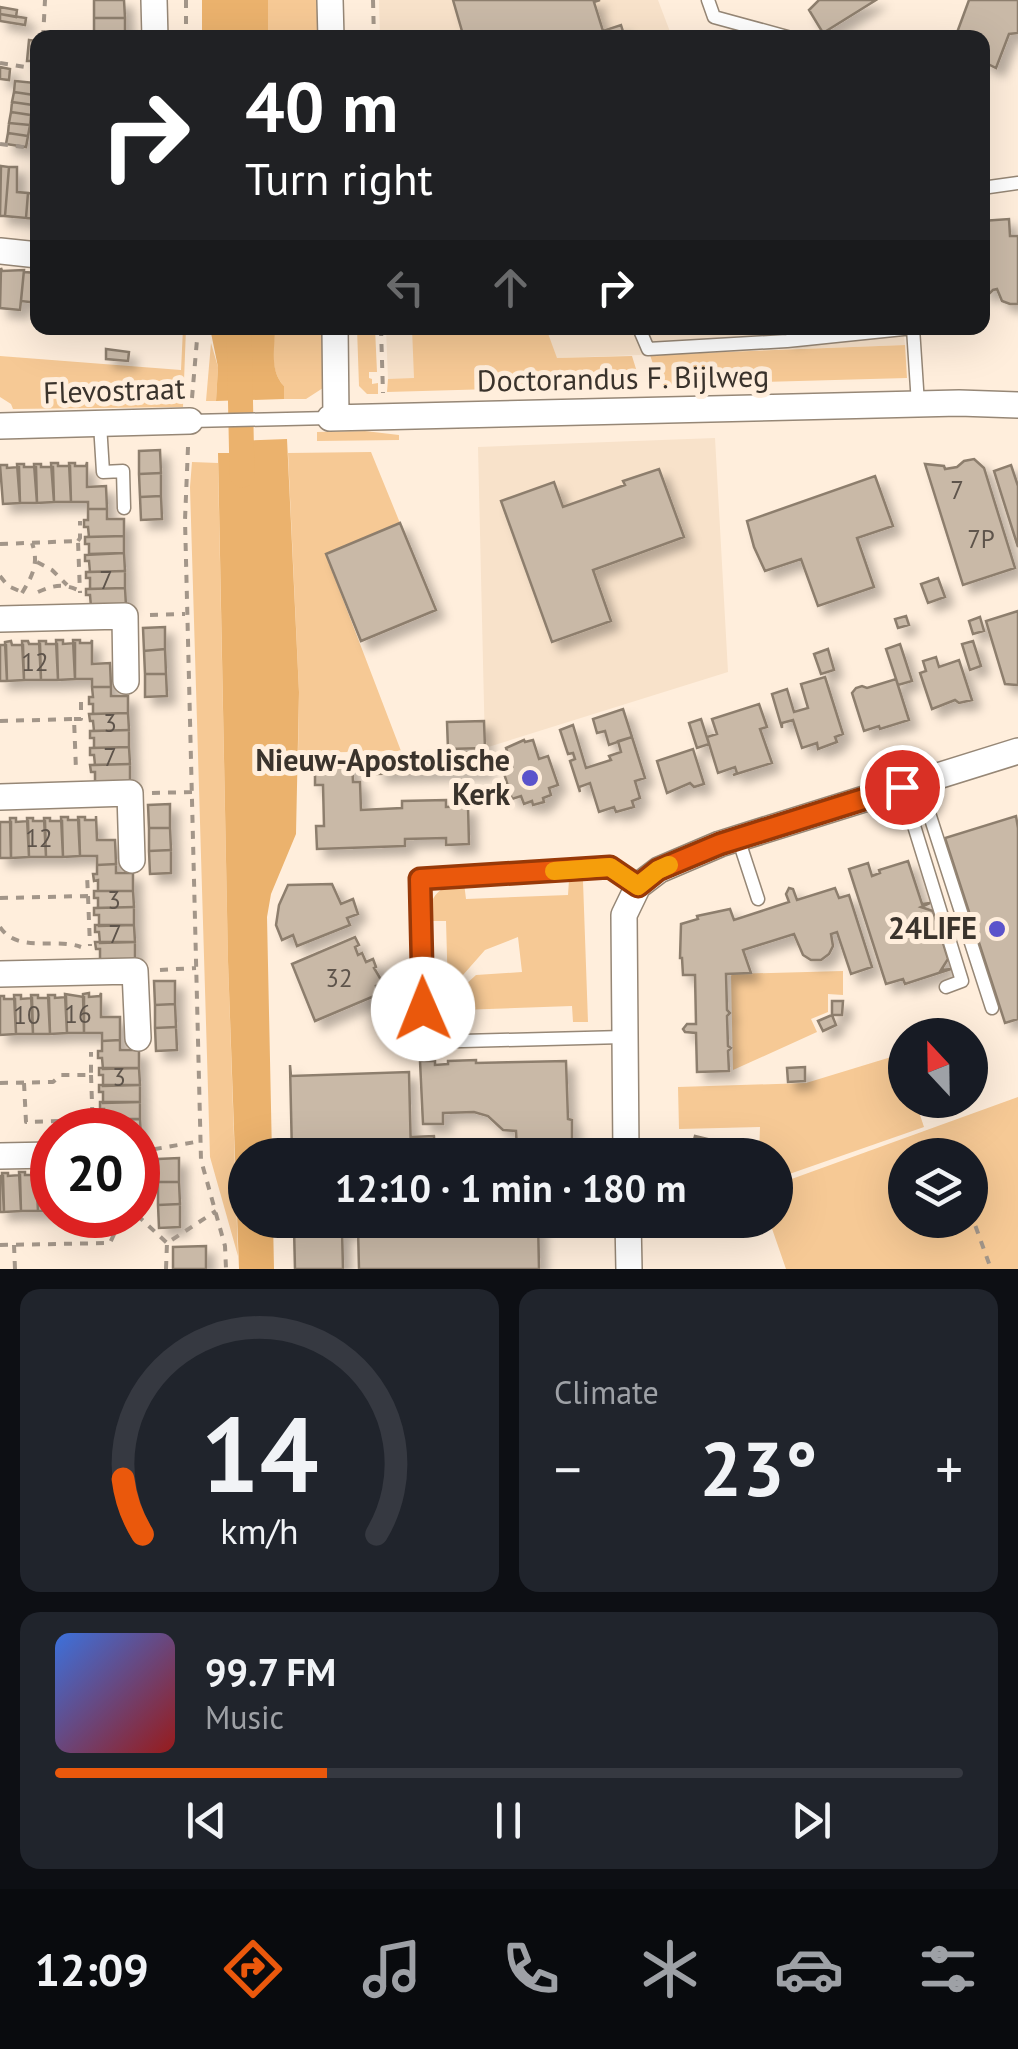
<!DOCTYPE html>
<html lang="en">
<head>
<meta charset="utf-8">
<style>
	body { margin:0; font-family:"PT Sans",sans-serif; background:#20242c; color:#f1f3f6; height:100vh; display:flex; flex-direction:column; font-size:38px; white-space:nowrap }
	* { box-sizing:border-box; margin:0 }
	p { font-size:32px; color:#9ea1a6 }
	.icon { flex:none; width:55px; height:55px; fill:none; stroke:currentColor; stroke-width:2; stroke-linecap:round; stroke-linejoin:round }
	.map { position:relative; height:1269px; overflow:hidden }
	.sheet { display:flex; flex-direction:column; gap:20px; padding:20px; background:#0d0f14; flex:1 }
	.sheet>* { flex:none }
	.hud { position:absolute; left:30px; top:30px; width:960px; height:305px; border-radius:20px; box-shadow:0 10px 40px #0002; background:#202124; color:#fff; overflow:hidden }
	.needle { width:65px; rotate:338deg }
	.tools { position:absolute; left:888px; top:1018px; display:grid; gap:20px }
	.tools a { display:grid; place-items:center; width:100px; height:100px; border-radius:50%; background:#171b24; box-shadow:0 10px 40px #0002; font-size:50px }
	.speed { position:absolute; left:30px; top:1108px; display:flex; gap:20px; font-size:50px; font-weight:700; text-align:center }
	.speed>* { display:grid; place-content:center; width:130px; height:130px; border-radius:50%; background:#171b24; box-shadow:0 10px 40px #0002; line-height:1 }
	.speed .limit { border:15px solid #d22; background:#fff; color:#111 }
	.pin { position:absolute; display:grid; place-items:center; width:85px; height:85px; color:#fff; margin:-42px; border:5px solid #fff; border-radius:50%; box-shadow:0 2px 10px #0007 }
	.me { position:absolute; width:110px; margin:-55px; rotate:359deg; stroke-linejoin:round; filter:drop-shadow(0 0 8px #0008) }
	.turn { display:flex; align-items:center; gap:35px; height:210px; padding:0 50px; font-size:45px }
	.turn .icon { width:130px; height:130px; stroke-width:2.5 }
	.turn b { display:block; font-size:70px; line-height:85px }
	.lanes { display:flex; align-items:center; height:95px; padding:0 50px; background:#0003; justify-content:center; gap:50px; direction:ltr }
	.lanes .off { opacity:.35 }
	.big { font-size:75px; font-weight:700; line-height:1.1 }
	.sheet .tile { flex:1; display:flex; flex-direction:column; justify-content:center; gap:15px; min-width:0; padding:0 35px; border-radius:20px; background:#20242c }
	.sheet .dial { align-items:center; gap:0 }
	.dial svg { height:260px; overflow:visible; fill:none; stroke:#363941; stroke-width:7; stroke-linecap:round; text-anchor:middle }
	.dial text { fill:#f1f3f6; stroke:none }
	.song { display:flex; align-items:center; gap:30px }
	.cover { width:120px; height:120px; border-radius:15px; background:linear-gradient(135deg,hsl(220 70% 55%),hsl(0 70% 35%)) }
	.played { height:10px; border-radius:5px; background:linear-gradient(90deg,#ea580c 30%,#363941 30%) }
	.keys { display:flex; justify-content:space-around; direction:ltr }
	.heat { display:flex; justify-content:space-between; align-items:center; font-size:55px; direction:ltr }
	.sheet .tiles { flex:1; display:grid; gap:20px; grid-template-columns:1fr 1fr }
	.tile:last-child { grid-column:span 2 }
	.trip { position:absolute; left:228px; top:1138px; width:565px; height:100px; border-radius:50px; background:#171b24; box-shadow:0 10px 40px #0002; font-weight:700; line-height:100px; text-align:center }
	.tab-bar { display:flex; height:160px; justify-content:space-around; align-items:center; background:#090b0e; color:#9ea1a6 }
	.tab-bar .icon { width:70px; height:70px }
	.tab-bar .active { color:#ea580c }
	.tab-bar b { font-size:45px; color:#f1f3f6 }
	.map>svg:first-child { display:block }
	.built { fill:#f8e2ca }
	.green { fill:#f6c995; fill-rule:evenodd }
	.water { fill:#ebb26d }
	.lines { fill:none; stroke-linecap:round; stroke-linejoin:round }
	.canal { stroke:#ebb26d; stroke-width:25 }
	.building { fill:#c9b9a7; stroke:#8d7e6d; stroke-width:2.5; filter:url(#shadow) }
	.lane-casing { stroke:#968776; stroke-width:15 }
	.street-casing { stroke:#968776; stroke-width:28 }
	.path { stroke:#a39689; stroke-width:4; stroke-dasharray:8 8; stroke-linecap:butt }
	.lane { stroke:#fff; stroke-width:12 }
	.street { stroke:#fff; stroke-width:25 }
	.route-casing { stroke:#983908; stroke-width:25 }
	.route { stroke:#ea580c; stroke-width:18 }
	.slow { stroke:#f59e0b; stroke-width:18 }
	.poi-dot { fill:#5b53cb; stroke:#ffeedc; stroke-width:4 }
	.labels { text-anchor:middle; stroke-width:10; stroke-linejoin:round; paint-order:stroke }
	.number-label { font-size:25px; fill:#5e544b }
	.street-label { font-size:30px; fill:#3a332c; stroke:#ffeedc }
	.poi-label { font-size:30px; font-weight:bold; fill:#3a332c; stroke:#ffeedc; text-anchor:end }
</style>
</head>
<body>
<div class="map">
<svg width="1018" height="1269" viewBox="0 0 1018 1269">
	<defs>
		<filter id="shadow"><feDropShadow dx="8" dy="8" stdDeviation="5" flood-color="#0004"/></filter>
	</defs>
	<rect width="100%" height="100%" fill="#ffeedc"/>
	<path class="built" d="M379,0h279l14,37h-292z
		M386,328h517l2,17 -347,13 -144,21h-26z
		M715,438l13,234 -243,76 -7,-301z"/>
	<path class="green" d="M268,0h49l1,37h-50z
		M183,328h3l-3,79 -170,2 -2,-5 -11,-7v-41l181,14z
		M275,328h51l1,60h-4l-17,11h-22v-13c-15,-16 -10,-38 -9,-58z
		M357,328h18l2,44h-8v6l3,1v5l6,-1v11h-11l-8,-8z
		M412,328h134l11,30 75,-2 9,29 -254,7 1,-13 26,-1z
		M211,343l7,24 -2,34h-10z
		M905,345l2,33 -247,7 -10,-30z
		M365,431l34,4v5l-82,1v-9z
		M371,452l29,71 -74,32 75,196 -103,2 1,-61 -11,-239z
		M192,462l26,1 10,498 10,295 -28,-99 -20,-670z
		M569,880l14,1 5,141h-15l-1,-16 -112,4 -9,-12 25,-23 46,-3 -4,-35 -33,13 -37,42 -2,-71h-18c0,-24 13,-38 36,-38l2,16 102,-4z
		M843,971v24l-15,-1v18l-17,7 6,13 -84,38 -2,-96z
		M901,1054l4,13v33h10l9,27 -149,52v-24h-16l1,-28 -81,2 -1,-42 128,-4z
		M1018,1097v172h-232l-17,-49h6v-35zM970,1155v65h-65v-65z"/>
	<path class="water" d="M202,0h66v37h-66z
		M210,328h65c0,20 -6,42 9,58v13l-68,2 2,-34z
		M287,439l12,253 -3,142 -25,60 -4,23 5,238h-27v65h28l1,49h-35l-11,-308 -10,-508h17v-12z"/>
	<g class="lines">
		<path class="canal" d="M239,328l3,147"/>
	</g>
	<path class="building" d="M94,0h30l1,18h-31z
		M453,0h147l-6,2 9,29 18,-6 4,13h-161z
		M819,0h57l-53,33 -14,-23z
		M969,0h49v33l-9,1 -13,34 -14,-7v-23h-27z
		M0,7l17,3 -1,7 -16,-3z
		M0,14l26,4 -1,7 -25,-4z
		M94,18h31v20h-38v-6h7z
		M29,40l9,1v20h-11z
		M0,67l10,2 -1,11 -9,-1z
		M15,81l21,2 -2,12 -20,-3z
		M14,92l20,3 -1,10 -21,-3z
		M12,102l21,3 -2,10 -20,-3z
		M11,112l20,3 -1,10 -21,-2z
		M9,123l21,2 -2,11 -20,-3z
		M8,133l20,3 -2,11 -20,-3z
		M1,166l8,1 -4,49h-5z
		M9,167h8v25l11,1 -2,25 -21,-2z
		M28,193l10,1v25l-12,-1z
		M1009,219l1,17h8v68h-8l-8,-3 -5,-12 -4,1 -4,4 -7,-4v-69z
		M1,268l1,3 22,-1 -4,40 -20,-2z
		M24,270v2l14,1v30l-17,-2z
		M784,328h32l-29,9z
		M106,349l23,3 -1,9 -22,-2z
		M160,450l1,23 -22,1v-23z
		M974,459l10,9 31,100 -52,17 -38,-121 19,2 1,3 12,-2 7,-6z
		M87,462v25l19,-1 1,23h-19v-7h-17l-2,-39h6v3h11z
		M51,463h7v3h12l1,36h-17z
		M17,464h7v3h12l1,36h-17z
		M34,464h7v3h12l1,35 -17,1z
		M0,465h7v3l12,-1 1,36 -17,1z
		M1011,465l7,21v61l-24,-76z
		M659,469l25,68 -91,33 18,51 -59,21 -51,-141 53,-19 9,25 62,-22 -2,-4z
		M161,473v23l-21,1 -1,-23z
		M875,476l18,50 -36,12 17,49 -56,19 -17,-47 -36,12 -11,-24 -7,-26z
		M161,496l1,23 -21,1 -1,-23z
		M88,509h19v10h17v17l-35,1 -1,-10h-4v-7h4z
		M400,523l36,87 -75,31 -35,-87z
		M124,536v17l-35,1v-10h-4v-7z
		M124,553l1,18 -35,1 -1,-11h-4v-6z
		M125,571v17l-35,1v-11h-4v-6z
		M938,578l7,19 -17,6 -7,-19z
		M125,588l1,18 -35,1 -1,-12h-4v-6z
		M1018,611v74h-1l-12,-1 -19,-63z
		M906,616l3,9 -11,3 -3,-9z
		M980,617l4,14 -11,3 -4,-13z
		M165,627v22l-21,2 -1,-23z
		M56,640h7v4l12,-1v36l-17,1z
		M73,640h7v3h11l1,-3v24l18,-1 1,24h-19v-8h-17z
		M11,641l1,4h11l1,35 -17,1 -2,-39z
		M22,641h6l1,3h11l1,36h-17z
		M39,641h7v3h11l1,36h-17z
		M973,641l8,25 -11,4 -8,-26z
		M900,644l12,37 -14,4 -12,-36z
		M0,645h6l1,36h-7z
		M165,649l1,25h-21l-1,-23z
		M828,649l6,21 -13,4 -7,-20z
		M936,657l3,10 20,-7 13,40 -13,3 -4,-3 -23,9 -12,-36 6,-2 -3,-10z
		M145,674h21l1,22 -22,1z
		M825,677l18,57 -8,3 2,5 -19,7 -1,-6 -15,5 -9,-28 -11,3v5l-10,-34 15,-5 7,23 14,-4 -7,-24z
		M896,679l13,41 -29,9 -1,-3 -15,5 -12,-38 4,-5 6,-2 5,2z
		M92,687h19v9h17v17l-35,1v-10h-4v-7h4z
		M759,704l8,23 -7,2 12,34 -39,12 4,-2 -2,-6 -17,6 -11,-36 10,-3 -5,-15z
		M623,709l9,28 -23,8 -4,-14 -8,2 -4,-14z
		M128,713l1,17 -35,1 -1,-10h-3l-1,-7z
		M701,719l8,25 -12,4 -8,-25z
		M484,721l1,27 -37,1 -1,-27z
		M573,725l13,43 25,-8 -2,-4 12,-4 -3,-11 14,-4 13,41 -10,3 5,17 -8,3 2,6 -18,5 -2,-5 -15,5 -9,-29 -11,4 1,5 -10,-31 5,-2 -2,-6 -5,1 -8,-24z
		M129,730v17l-35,1v-10h-4v-7z
		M524,740l1,2 8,-2 6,19 9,-3 10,29 -9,3 2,7 -8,3 1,4 -11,3 -1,-4 -8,3 -3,-8 -9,3 -9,-29 9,-3 -6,-19z
		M129,747l1,17 -35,1 -1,-10h-4v-7z
		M693,749l11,35 -10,3 -4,-4 -23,10 -10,-32z
		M485,752l1,19 -109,3v-20z
		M352,761l1,21h7l1,28 41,-2v-7l44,-1v7l22,-1 1,38 -23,1v-7l-41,1v7l-88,3 -1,-23h8l-1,-41h-8v-23z
		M130,764v19h-35v-11h-4l-1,-7z
		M170,804v24h-21l-1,-23z
		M96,816l1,24h18l1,24 -19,1v-9h-17l-2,-39h7v3h11z
		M1016,816l2,12v191l-13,4 -60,-185z
		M61,817h7v3h11l1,36 -17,1z
		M10,818h6v4l12,-1 1,36 -18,1z
		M27,818h6v3h12l1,36h-17z
		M44,818h6v3h12l1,36h-17z
		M0,822h11v36h-11z
		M149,828h21l1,22 -22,1z
		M171,850v23l-21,1 -1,-23z
		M908,861l14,43 8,-1 -9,4 12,4 15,48 -7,11 10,-1 -46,15 -2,-5 -17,5 -37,-115 19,-6 4,13 8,-3 -1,-3z
		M116,864v9h17v18h-35v-11l-4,1 -1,-7h4v-9z
		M332,884l9,20 12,-5 5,15 -11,4 3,7 -53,21 -4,-11 -11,5 -6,-15 3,-20 9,-20z
		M789,888l4,1 4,11 38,-12 4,10 10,-3 23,72 -21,7 -14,-42 -6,2 2,12 -4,8 -8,6h-10l-8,-5 -9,-21 -51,16 8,23 -25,1 1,36 3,3 -3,3 1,30 3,2 -3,3 1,20 -32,1 -1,-39 -11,-1 -2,-3 4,-5h9l-1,-49h-12l-1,-17h-2l1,-34 17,-5 -1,-3 33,-7 4,11 55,-18 -3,-8z
		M94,891h39l1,16 -36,1v-10h-4z
		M134,907v18l-35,1v-11h-5v-7z
		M95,925h39l1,17 -35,1 -1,-11h-4z
		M355,937l4,8 -4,2 3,8 4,-2 4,9 7,-3 3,8 -2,1 9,15 -7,3 3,8 -64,27 -23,-57z
		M95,942h40v18h-35v-11h-4z
		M154,981h21v23l-20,1z
		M89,993v4l11,-1 1,-3v24h19v23l-18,1v-8h-18l-1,-39z
		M65,994l19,3v36h-17z
		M14,995h7v4l11,-1 1,36h-17z
		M31,995h7v3h11l1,36h-17z
		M48,995h7v3l11,-1 1,36 -17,1z
		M0,996h4v3h11l1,35 -16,1z
		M832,1001h11l-1,14h-10z
		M175,1004l1,23 -21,1v-23z
		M832,1015l4,10 -13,6 -5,-10z
		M176,1027l1,23 -21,1 -1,-23z
		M120,1040v10h19v18l-36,1 -1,-11h-4v-7h4v-10z
		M476,1060v3l90,-2 2,58 4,1v24l-46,1v5l-9,1 -1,-20 -13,-1 -15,-14 -14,-4 -31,1v11h-20l-3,-63h15v4l13,-1v-3z
		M290,1065l1,11 118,-4 2,83h-119z
		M805,1067v14l-17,1 -1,-14z
		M99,1068h40l1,17 -37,1v-11h-4z
		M99,1085h41v17l-37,1v-11h-4z
		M100,1102h40v17l-36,1v-11h-4z
		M100,1119h40l1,18h-3v-7h-34v-4h-4z
		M434,1136l1,19h-23v-18z
		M695,1136l58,14 -1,5h-62z
		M179,1158v24h-21v-23z
		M19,1172h6v3h12l1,36h-17z
		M36,1172h6l1,3h9v36h-14z
		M2,1173h6v3l12,-1 1,36 -17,1z
		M0,1176h3l1,36h-4z
		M158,1182h21l1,22 -22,1z
		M180,1204v23l-21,1 -1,-23z
		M328,1220h105v3l4,-3h7l1,2 93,-2 1,49h-180l-1,-40 -16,1 1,39h-48l-1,-41 34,-1z
		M206,1246v23h-33v-22z"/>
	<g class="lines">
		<g class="lane-casing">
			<path id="lane" d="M708,0l6,17 77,21
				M982,188l36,-5
				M639,328l9,21 139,-8 126,-13
				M913,328l5,76
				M190,421l140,-3
				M100,424l3,48 20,-1 1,37
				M919,782l73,226
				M902,787l60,194 -16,6
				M738,838l20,61
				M623,1037l-199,5 -4,-163 190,-12 28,19"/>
		</g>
		<g class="street-casing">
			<path id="street" d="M154,0l1,38
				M330,0l1,38
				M0,251l38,4
				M335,328l1,90
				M330,418l629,-15 59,2
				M0,426l190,-5
				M0,619l125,-3 1,65
				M0,797l130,-4 2,67
				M0,974l135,-3 3,67
				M626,1155l-2,-240 14,-29 21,-16 61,-26 298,-93
				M0,1156l52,-1
				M628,1220l1,49"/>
		</g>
		<path class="path" d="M186,0v38
			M373,0l1,38
			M43,38l2,-38
			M0,63l38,6
			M0,144l38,5
			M381,328l2,65
			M192,398l6,-70
			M188,447l-3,73 16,640 24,86 1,23
			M78,541l2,-3v-17
			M0,544l78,-3 2,52
			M37,562l15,8 15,15
			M0,576l8,10 16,7
			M38,592c16,-7 25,-9 42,-1
			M22,593c11,-18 17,-30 10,-50
			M150,615l35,-1
			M74,719h7v-19
			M0,721l74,-2 2,51
			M152,793l40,-1
			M88,896l2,50
			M0,898l88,-2 -1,-21
			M0,927c18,27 54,10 81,20
			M160,970l36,-2
			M91,1075l2,55
			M0,1083l53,-1 8,-7h30v-23
			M24,1083l2,39 67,-2
			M138,1152l63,-11
			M970,1211l21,58
			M137,1215l30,28
			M0,1245l110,-2 13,-28
			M14,1245l1,24
			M166,1269l1,-26 49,-32"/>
		<use href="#lane" class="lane"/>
		<use href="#street" class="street"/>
	</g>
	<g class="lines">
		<g class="route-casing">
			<path id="route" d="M423,1009l-3,-130 190,-12 28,19 20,-16 62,-26 182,-57"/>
		</g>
		<use href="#route" class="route"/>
		<path class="slow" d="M554,871l56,-4 28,19 20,-16 11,-5"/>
	</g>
	<g class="poi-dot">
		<circle cx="530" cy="778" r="10"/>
		<circle cx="997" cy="929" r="10"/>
	</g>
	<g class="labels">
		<g class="number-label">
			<text x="957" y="499">7</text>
			<text x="981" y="548">7P</text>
			<text x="106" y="589">7</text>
			<text x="35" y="671">12</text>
			<text x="110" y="732">3</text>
			<text x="110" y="766">7</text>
			<text x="39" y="847">12</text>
			<text x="114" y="909">3</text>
			<text x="115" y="943">7</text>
			<text x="339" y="987">32</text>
			<text x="78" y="1023">16</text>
			<text x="27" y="1024">10</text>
			<text x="119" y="1086">3</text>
		</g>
		<g class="street-label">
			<text transform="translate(623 379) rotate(-1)" y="10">Doctorandus F. Bijlweg</text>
			<text transform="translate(114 391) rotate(-2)" y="10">Flevostraat</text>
		</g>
		<g class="poi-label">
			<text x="510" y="771">Nieuw-Apostolische<tspan x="510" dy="34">Kerk</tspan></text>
			<text x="977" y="939">24LIFE</text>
		</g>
	</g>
</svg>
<div class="tools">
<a><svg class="needle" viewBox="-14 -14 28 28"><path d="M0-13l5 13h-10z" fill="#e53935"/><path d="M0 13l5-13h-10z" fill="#9ea1a6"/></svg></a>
<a><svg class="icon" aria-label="layers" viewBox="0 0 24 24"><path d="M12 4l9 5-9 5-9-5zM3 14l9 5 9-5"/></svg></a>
</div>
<div class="speed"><div class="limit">20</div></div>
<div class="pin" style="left:902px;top:787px;background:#d93025"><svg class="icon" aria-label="arrive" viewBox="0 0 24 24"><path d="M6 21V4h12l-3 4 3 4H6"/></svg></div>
<svg class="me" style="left:423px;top:1009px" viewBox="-20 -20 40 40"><circle r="19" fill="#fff"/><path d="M0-13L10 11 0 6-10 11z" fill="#ea580c"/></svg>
<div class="trip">12:10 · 1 min · 180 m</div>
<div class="hud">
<div class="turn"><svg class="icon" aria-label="right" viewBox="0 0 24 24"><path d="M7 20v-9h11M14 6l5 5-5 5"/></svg><div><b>40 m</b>Turn right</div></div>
<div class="lanes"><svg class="icon off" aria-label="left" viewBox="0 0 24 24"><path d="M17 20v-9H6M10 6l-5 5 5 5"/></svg><svg class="icon off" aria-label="ahead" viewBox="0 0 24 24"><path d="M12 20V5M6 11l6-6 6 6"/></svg><svg class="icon" aria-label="right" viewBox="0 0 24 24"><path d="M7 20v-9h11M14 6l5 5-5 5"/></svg></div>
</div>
</div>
<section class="sheet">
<div class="tiles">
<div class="tile dial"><svg viewBox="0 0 100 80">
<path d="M14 69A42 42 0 1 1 86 69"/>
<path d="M14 69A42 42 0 0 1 8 52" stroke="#ea580c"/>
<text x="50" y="56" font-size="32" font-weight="700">14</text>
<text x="50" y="72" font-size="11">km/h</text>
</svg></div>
<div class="tile"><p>Climate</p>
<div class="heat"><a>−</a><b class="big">23°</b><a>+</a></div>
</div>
<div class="tile">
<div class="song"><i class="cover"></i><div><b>99.7 FM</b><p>Music</p></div></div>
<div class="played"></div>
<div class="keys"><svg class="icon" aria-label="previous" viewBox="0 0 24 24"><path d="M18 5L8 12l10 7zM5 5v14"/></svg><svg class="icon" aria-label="pause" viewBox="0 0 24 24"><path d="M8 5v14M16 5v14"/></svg><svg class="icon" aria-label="next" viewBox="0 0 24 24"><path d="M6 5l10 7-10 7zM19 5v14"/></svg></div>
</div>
</div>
</section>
<nav class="tab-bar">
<b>12:09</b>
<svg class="icon active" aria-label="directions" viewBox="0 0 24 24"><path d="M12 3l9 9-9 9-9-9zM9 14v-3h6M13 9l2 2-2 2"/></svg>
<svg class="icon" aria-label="music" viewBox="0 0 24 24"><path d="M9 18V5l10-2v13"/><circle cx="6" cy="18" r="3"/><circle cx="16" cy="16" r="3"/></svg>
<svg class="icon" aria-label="phone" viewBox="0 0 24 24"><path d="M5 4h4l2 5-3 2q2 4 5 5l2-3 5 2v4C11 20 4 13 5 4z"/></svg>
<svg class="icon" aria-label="climate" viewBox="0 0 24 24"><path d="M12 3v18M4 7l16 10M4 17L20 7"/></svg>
<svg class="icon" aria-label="car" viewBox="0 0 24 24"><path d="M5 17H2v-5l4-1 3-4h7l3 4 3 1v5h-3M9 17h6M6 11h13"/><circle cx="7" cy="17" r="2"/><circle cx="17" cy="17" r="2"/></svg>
<svg class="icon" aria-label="filters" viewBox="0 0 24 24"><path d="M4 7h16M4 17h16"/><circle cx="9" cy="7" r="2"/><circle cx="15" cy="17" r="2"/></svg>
</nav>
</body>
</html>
